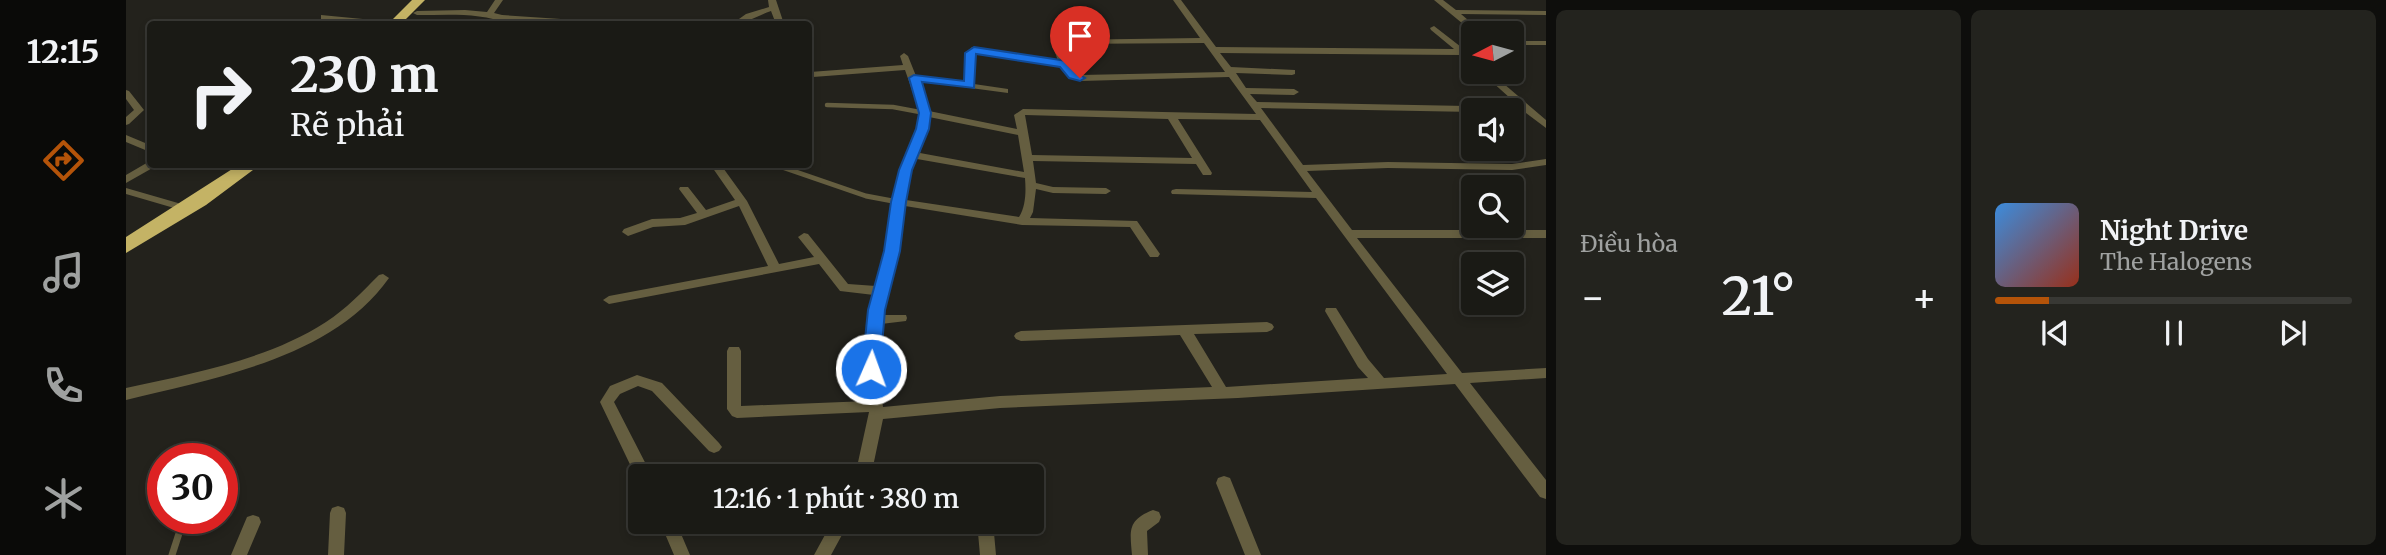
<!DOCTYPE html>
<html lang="vi">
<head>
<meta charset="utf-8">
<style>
	body { margin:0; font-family:Merriweather,serif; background:#23231e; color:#f1f3f6; height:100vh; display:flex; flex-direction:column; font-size:26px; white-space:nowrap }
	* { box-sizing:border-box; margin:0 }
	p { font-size:23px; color:#9fa1a0 }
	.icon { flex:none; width:38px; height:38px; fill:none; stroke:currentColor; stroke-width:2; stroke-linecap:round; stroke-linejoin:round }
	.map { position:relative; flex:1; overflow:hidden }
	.details { display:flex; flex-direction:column; gap:10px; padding:10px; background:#0e0e0c; width:840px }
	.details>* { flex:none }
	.guide { position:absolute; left:21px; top:21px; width:665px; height:147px; border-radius:7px; box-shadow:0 4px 10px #0003,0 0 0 2px #383834; background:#1a1a15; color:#f1f3f6; overflow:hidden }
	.needle { width:46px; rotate:264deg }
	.tools { position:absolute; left:1335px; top:21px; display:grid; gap:14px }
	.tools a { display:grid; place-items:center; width:63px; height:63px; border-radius:7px; background:#1a1a15; box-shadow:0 4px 10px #0003,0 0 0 2px #383834; font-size:35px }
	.speed { position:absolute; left:21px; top:443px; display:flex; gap:14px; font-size:35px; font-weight:700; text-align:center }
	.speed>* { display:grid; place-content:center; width:91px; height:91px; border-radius:50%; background:#1a1a15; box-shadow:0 4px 10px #0003,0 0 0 2px #383834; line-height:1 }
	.speed .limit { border:10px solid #d22; background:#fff; color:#111 }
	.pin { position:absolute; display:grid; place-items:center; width:60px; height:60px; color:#fff; margin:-72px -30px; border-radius:50% 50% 50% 0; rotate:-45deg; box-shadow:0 0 7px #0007 }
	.pin .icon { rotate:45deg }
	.me { position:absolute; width:77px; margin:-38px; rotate:2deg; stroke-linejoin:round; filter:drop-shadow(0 0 5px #0008) }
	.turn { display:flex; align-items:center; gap:24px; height:147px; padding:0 28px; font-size:32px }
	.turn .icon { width:91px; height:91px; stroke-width:2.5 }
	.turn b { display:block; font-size:49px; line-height:60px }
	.big { font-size:52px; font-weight:600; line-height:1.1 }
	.details .widget { flex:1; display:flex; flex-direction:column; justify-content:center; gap:10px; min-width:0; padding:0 24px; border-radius:10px; background:#23231e }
	.song { display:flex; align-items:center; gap:21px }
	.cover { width:84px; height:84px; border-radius:10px; background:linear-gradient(135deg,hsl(210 70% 55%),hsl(10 70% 35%)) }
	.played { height:7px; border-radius:4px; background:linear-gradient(90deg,#b45309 15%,#383834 15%) }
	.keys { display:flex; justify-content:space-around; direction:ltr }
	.heat { display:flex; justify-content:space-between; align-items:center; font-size:38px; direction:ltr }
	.details .tiles { flex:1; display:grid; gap:10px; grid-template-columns:repeat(2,1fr) }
	.trip { position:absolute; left:502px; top:464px; width:416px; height:70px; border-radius:7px; background:#1a1a15; box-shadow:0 4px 10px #0003,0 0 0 2px #383834; font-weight:600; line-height:70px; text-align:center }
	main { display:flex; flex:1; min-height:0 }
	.menu { display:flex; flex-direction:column; width:126px; justify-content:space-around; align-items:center; background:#0a0a08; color:#9fa1a0 }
	.menu .icon { width:49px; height:49px }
	.menu .active { color:#b45309 }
	.menu b { font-size:32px; color:#f1f3f6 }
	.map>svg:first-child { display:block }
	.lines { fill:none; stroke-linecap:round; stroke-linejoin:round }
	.lane-far2 { stroke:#655e40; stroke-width:4.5 }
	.lane-far1 { stroke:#655e40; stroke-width:5 }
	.lane { stroke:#655e40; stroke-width:7 }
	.street { fill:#655e40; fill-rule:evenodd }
	.highway { fill:#c4b365; fill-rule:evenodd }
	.route { fill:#1a73e8; stroke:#114b97; stroke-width:2 }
</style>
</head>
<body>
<main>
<nav class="menu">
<b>12:15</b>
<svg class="icon active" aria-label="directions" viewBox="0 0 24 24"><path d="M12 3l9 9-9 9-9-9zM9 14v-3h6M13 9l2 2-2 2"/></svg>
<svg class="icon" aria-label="music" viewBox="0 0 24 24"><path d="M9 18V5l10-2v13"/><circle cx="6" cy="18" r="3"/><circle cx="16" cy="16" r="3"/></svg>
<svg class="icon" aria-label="phone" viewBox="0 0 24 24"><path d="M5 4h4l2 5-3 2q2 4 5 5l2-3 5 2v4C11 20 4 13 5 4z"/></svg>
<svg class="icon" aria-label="climate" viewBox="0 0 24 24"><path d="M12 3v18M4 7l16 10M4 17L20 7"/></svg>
</nav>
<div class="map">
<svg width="1420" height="555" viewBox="0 0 1420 555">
	<rect width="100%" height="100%" fill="#23221c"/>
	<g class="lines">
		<path class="lane-far2" d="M701,105l66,2 32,6"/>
		<path class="lane-far1" d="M647,164l93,32 32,6"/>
		<path class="lane" d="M46,555l12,-37"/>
		<path class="street" d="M369,0h8l-9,13 8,2 74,5h55l4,2 -4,2h-55l-65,-4 2,2 -4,2c-30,-12 -60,-9 -92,-9l-4,-2 4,-2 48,-1 22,2z
			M642,0h8l8,24h-8l-5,-13c-9,3 -25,12 -32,12v-4l7,-5 23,-7z
			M1047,0h8l35,47 238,2 -23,-19 -1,-2 4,-2 40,31v7l-14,-9 -240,-2 11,14 64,3v4l-3,1 -56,-2 10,15 48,1 5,3 -5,3 -44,-1 7,8 263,5 -39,-35h9l56,48v8l-20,-15h-14v-3h-38v2l-213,-4 42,57 85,-3 124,2 34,-5v6l-34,5 -124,-2 -81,3 45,59h194v8h-189l105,135 84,-5v10l-76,5 76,97v19l-6,-2 -85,-113 -217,14 -238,10 -117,11 -12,57h-16l14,-64 -132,6 -5,-2 -5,-7v-58l2,-4h10l2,4v55l127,-5c-4,-36 -4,-72 6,-106l-34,-4 -21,-27 -210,40 -6,-4 6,-4 159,-30 -29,-60 -54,19 -32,2 -25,9 -6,-4 2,-3 28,-10 28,-1 17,-5 -18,-24 1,-2h8l18,23 29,-10 -23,-33 3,-3 6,1 26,36 32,63 35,-7 -16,-20 6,-4 4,1 40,50 28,2 10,-35 9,-47 -2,-2 2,-3 6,-29 11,-22 8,-35 -15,-43 -92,7 -3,-1v-4l93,-7 -3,-9 4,-3 4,3 8,20 50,7v-30l6,-6 86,14 -5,-15 8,-6 139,-2zM1078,43l21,29 -144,3 -10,-8 -10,-21 2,-2zM848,53l87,13 7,9 12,6 149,-4 27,37 -233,-5 -9,6 3,14 -88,-18 -11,-30 90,12v-4l-34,-5zM899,115l143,4 24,39 -160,-3zM803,117l89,18 6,37 -104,-19zM1052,119l82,1 52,72 -136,-3 -4,1 -1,2 1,2 144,4 131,176 -63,4 -16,-19 -32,-51h-10l-1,3 33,56 10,11 -142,9 -32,-53 73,-2 5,-2 2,-3 -2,-3 -5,-2 -246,9 -5,2 -2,3 2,3 5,2 159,-6 32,52 -212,9 -117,11 -5,-38 3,-45 25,-3 1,-3 -1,-3h-24l16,-64 7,-45 117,19 108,2 20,30h8l2,-3 -23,-33 -107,-3 3,-6 3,-23 17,4 53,1 5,-3 -5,-3 -53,-1 -17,-4 -3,-22 163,3 7,11h8l1,-2zM791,159l108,19c1,13 1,28 -6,39l-113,-17 5,-30z
			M1308,0h9l13,10 90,1v4l-85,-1 22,19h-9z
			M195,15l73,7 4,2h-23l-51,-5h-3z
			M1386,41h34v4h-34z
			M0,90l3,1 15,19 -15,14 -3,1v-8l8,-7 -8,-11z
			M0,135l24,10v7l-24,-10z
			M24,161v3h7l-1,2 -30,17v-8z
			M0,188l52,15 2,2 -6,3 -48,-14z
			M1345,214l3,1v9l-9,-6z
			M257,274l6,4c-56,80 -174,100 -263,122v-12c68,-15 141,-28 200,-66 20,-13 36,-30 53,-47z
			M511,375l25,8 57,60 3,4 -3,4 -5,2 -5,-2 -57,-60 -14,-5 -18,8 -6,8 38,74h-12v6l-2,-1 -38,-79 10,-16z
			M855,468l6,2 2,6h-16l2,-6z
			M1098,476l6,2 31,77h-16l-29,-72 2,-5z
			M212,506l6,2 2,5 -2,42h-16l2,-42 2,-5z
			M1027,510l6,2 2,5 -2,5 -12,9 1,24h-16c-2,-24 -5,-35 21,-45z
			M127,515l6,2 2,5 -14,33h-16l16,-38z
			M534,522h16l14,33h-16z
			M706,522h17l-18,33h-17z
			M851,522h16l3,33h-16z"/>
		<path class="highway" d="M286,0h13l-24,24h-13z
			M114,164h21l-55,41 -80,48v-16z"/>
	</g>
	<path class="route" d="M848,47l93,14 10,12 8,5 -5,3 -11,-3 -9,-11 -84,-13 -2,34 -52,-6 9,31 -2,16 -17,41 -6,32 -6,49 -15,59 -5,59 -3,5h-12l-3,-5 6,-59 16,-59 7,-49 8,-32 17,-41 3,-16 -10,-35 5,-3 50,6 1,-28z"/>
</svg>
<div class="tools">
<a><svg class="needle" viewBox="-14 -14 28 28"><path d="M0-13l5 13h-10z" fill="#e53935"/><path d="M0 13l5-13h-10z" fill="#9fa1a0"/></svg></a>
<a><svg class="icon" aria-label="sound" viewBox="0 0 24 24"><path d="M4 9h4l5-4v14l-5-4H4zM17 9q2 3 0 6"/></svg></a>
<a><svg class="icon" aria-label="search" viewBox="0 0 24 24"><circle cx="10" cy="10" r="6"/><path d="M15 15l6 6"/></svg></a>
<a><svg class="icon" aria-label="layers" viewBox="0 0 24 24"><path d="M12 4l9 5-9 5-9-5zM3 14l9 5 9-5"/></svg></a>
</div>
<div class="speed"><div class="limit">30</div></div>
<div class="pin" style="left:954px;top:78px;background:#d93025"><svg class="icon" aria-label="arrive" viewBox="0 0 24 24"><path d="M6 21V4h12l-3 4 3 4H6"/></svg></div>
<svg class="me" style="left:745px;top:369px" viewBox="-20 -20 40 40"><circle r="17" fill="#1a73e8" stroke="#fff" stroke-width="3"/><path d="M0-11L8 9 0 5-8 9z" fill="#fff"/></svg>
<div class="trip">12:16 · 1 phút · 380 m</div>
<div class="guide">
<div class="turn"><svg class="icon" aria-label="right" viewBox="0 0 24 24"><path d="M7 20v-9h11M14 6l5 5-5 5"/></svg><div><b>230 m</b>Rẽ phải</div></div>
</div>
</div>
<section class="details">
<div class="tiles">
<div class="widget"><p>Điều hòa</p>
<div class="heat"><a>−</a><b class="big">21°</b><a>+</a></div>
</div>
<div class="widget">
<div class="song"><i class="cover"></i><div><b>Night Drive</b><p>The Halogens</p></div></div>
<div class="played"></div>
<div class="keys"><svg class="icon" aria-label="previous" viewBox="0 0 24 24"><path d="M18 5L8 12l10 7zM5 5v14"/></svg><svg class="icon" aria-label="pause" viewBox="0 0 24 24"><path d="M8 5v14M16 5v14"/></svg><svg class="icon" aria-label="next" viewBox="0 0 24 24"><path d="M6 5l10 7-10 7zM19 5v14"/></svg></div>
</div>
</div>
</section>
</main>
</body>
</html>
